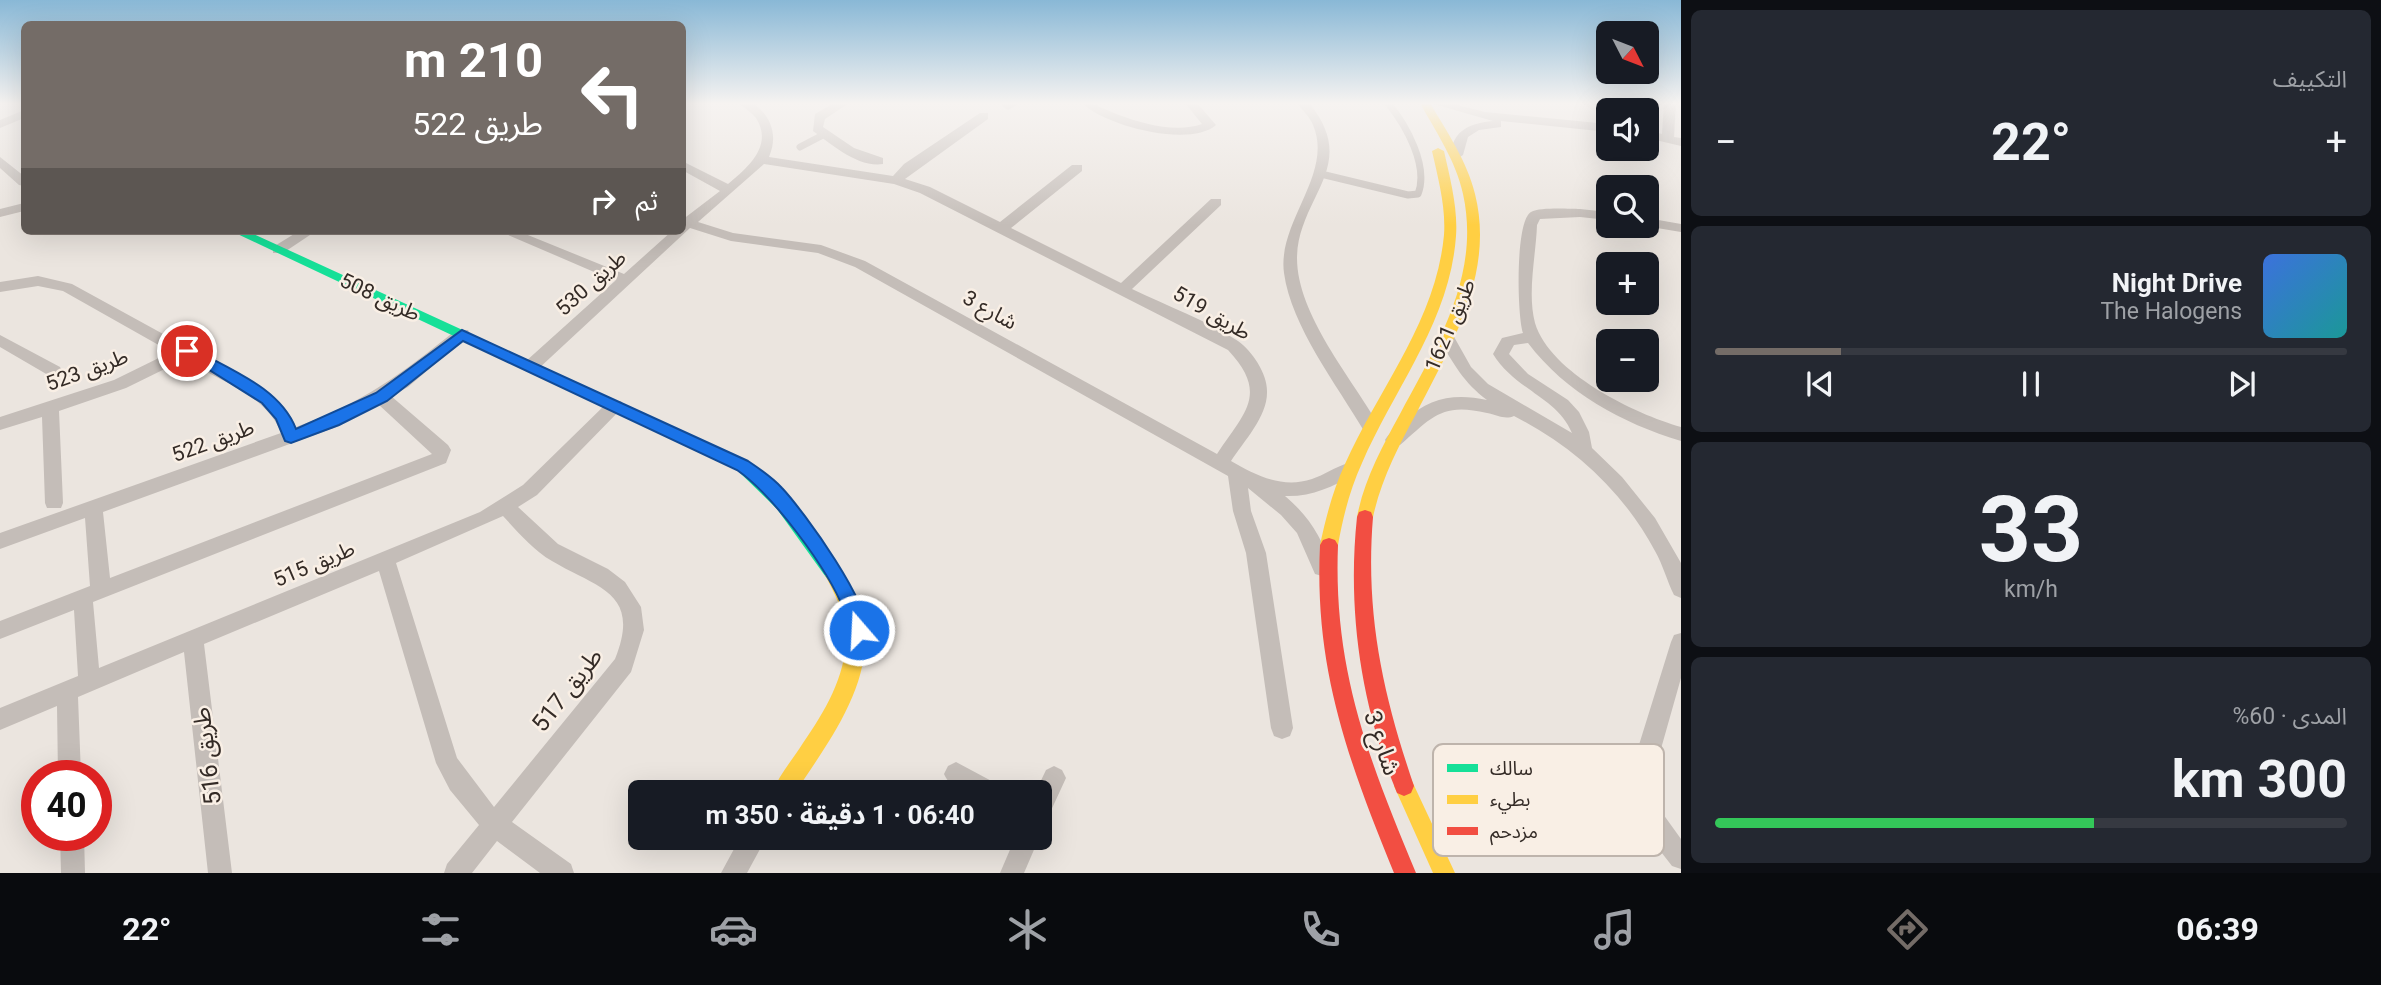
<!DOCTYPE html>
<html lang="ar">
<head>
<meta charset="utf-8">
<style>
	body { margin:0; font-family:Roboto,"Noto Sans Arabic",sans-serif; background:#242831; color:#f1f3f6; direction:rtl; height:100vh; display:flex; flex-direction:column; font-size:26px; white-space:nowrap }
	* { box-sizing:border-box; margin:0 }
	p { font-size:23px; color:#9ea1a6 }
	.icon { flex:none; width:38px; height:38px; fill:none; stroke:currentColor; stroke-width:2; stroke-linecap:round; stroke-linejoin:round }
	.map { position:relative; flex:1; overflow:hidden; direction:ltr }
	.details { display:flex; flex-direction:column; gap:10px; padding:10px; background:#0d0f14; width:700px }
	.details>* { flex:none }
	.banner { position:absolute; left:21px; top:21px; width:665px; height:214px; border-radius:10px; box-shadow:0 7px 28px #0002; direction:rtl; background:#746c67; color:#fff; overflow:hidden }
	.needle { width:46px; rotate:132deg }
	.controls { position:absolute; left:1596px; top:21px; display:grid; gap:14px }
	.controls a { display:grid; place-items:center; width:63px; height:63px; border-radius:10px; background:#171b24; box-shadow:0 7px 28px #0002; font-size:35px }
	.speed { position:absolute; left:21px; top:760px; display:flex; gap:14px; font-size:35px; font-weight:700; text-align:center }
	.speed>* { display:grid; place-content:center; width:91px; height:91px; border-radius:50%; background:#171b24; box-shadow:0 7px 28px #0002; line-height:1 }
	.speed .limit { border:10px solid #d22; background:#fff; color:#111 }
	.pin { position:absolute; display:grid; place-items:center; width:60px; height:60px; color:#fff; margin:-30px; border:4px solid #fff; border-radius:50%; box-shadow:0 2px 7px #0007 }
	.me { position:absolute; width:77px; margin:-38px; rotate:341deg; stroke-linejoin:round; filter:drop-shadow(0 0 5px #0008) }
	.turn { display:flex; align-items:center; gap:24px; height:147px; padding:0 28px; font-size:32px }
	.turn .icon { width:91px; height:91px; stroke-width:2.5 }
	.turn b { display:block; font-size:49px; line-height:60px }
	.then { display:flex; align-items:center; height:66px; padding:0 28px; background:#0003; gap:14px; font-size:26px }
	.big { font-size:52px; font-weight:700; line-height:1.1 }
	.details .tile { flex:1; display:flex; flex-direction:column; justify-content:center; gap:10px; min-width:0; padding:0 24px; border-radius:10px; background:#242831 }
	.details .dial { align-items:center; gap:0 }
	.dial b { font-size:91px; line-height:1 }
	.song { display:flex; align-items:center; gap:21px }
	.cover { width:84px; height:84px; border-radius:10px; background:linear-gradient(135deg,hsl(220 70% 55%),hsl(180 70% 35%)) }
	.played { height:7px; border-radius:4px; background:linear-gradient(90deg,#746c67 20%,#363941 20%) }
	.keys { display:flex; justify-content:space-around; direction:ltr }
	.heat { display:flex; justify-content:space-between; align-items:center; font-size:38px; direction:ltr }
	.charge { height:10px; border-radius:5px; background:linear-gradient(90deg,#34c759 60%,#363941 0) }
	.trip { position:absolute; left:628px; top:780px; width:424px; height:70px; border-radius:10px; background:#171b24; box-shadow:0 7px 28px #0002; font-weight:700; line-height:70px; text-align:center; direction:rtl }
	.tab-bar { display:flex; height:112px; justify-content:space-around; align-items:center; background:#090b0e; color:#9ea1a6 }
	.tab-bar .icon { width:49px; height:49px }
	.tab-bar .on { color:#746c67 }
	.tab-bar b { font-size:32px; color:#f1f3f6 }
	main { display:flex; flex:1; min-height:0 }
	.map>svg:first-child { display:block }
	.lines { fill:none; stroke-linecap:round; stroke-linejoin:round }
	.lane { stroke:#c4bdb8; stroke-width:7 }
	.street { fill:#c4bdb8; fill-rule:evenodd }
	.fast { fill:#16e098; fill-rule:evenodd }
	.slow { fill:#ffcf43; fill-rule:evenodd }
	.jam { fill:#f24e42; fill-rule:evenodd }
	.route { fill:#1a73e8; stroke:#114b97; stroke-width:2 }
	.labels { text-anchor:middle; stroke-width:5; stroke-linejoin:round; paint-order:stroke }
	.street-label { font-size:21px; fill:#342b26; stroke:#f9efe5 }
	.near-street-label { font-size:24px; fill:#342b26; stroke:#f9efe5 }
	.key { fill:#f9efe5; stroke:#beb4ac; stroke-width:2 }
	.key-label { font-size:19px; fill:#342b26 }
</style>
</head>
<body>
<main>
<section class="details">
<div class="tile"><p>التكييف</p>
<div class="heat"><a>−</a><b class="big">22°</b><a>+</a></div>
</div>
<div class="tile">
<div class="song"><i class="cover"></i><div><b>Night Drive</b><p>The Halogens</p></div></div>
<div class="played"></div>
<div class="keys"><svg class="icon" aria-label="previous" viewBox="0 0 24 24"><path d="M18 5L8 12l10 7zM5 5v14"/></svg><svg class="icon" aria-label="pause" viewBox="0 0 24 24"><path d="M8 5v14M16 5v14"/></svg><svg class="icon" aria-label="next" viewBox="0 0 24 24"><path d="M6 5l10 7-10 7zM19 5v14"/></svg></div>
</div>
<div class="tile dial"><b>33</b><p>km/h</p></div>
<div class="tile"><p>المدى · 60%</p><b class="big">300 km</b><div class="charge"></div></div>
</section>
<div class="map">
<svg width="1681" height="873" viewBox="0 0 1681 873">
	<rect width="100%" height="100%" fill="#ebe5df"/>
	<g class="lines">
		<path class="lane" d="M800,147l23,-12
			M1321,174l87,21 10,-1c11,-28 -12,-69 -30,-91"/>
		<path class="street" d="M739,103h14c19,14 25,33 16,54l124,19 11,-12 76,-51h8v6l-83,60 25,8 70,35 72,-57h10v6l-71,57 110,55 90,-84h10v6l-89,84c35,17 74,31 106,52 14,10 29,32 29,50 1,25 -23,50 -36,70 24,14 51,28 81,18 12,-4 23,-12 36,-16l6,2 3,5 -3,5c-22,12 -43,22 -69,21 24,20 37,42 47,72l-3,6 -7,2 -7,-2 -18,-41 -16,-18 -33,-27 3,23 15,42 27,175 -3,8 -8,3 -8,-3 -3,-8 -25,-175 -13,-42 -5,-35 -373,-209 -37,-14 -87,-12 -41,-13 -153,142h-12l-2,-4 2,-4 90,-81 -116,-50h19l106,43 48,-43h10v-11l38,-29 -38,-21v-9l46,23c19,-16 46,-38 28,-66 -5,-6 -12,-10 -17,-15zM764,164l130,20 26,9 308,157c41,44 17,62 -11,104l-352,-193 -44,-16 -88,-12 -35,-11z
			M834,103h15l-24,16 -2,8 31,21 29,10v6c-25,4 -52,-20 -70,-33l2,-17z
			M1005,103h15l-12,7 -6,-4z
			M1082,103c15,0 23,7 37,12 24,9 58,18 83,9l-17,-21h12l19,22c-26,23 -111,1 -134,-22z
			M1297,103h12c52,63 -11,93 -12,155 0,57 55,120 82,168l-9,6 -6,-1c-27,-46 -73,-105 -80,-158 -7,-51 50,-99 29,-148 -3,-8 -11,-15 -16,-22z
			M1430,103h20l35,9 123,12v8l-107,-11v6l-22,3 -11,7 -5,18 -6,4 -6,-4c1,-25 20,-32 42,-34z
			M1664,103h12l-2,34 7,1v8l-34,-8v-8l15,4z
			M24,110v8l-24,10v-8z
			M0,157l24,19v10l-5,-1 -19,-17z
			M24,203v8l-24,6v-8z
			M1580,209l28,3v8l-28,-3 -40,2 -3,6c-1,30 -10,68 -2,98 15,50 100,91 146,104v14c-59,-18 -115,-48 -153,-98l-14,2 -5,9 19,20 40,26 11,12 10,20 3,16 30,29 33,41 26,45v35l-7,-3c-7,-14 -11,-30 -19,-44 -32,-60 -82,-105 -141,-135 -9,4 -17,-1 -27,-3 -45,-11 -55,4 -87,32h-12l-3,-5c5,-8 13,-14 20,-20 24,-22 49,-27 82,-20 -23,-17 -34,-37 -48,-61l8,-5 6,1 18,32 17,17 84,49c-15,-36 -57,-43 -79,-79l9,-16 21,-5c-6,-18 -8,-112 8,-121 9,-5 38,-3 49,-3z
			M1647,218l34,6v8l-36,-6z
			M299,231h17l-33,22h-10v-6z
			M38,276l34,8 113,62 8,1 2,5c35,19 86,36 101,75 65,-23 107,-54 160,-97h12l2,4 -62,53 -17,9 57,49 3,5 -5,13 -353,139 6,66 381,-156 43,-27 86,-84h12l2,4 -2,4 -84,86 -19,12 40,37 50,25 17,13 16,25 3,23 -13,42 -119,150 59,42 3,9h-34l-43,-32 -25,32h-28l3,-9 32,-39 -29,-35 -14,-27 -57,-192 -175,73 28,229h-24l-24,-221 -106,45 3,78h-23l-1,-69 -57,24v-22l78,-32 -4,-66 -74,29v-18l90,-35 -5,-68 -85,31v-16l281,-100c-14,-38 -64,-54 -98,-73l-57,28 -67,23 4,92 -2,5h-14l-2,-5 -3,-86 -42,13v-13l114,-37 57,-28 -108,-61 -25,-5 -38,6v-10zM378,404l54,50 -322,124 -7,-66 236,-86zM503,516c15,16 30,34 49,45 45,27 90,31 63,98l-121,148 -37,-49 -61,-195z
			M0,335l60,32 2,4 -2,4h-12l-48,-28z
			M1681,633v45l-28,99 5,30 23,32v30l-9,-3 -28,-36 -11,-28 -4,-25 42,-135 3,-7z
			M956,762l43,23 4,8c-21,0 -49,4 -59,-19l4,-8z
			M1054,766l8,4 4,8 -18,39 -8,4v-28h-5l11,-23z
			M60,835h24l1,38h-24z
			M740,838h26l-19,35h-26z
			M1015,838h24l-15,35h-24z"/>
		<path class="fast" d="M231,231h16l501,230 41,38 51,71 3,5 -3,5 -6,3 -6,-3 -51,-71 -41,-40z"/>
		<path class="slow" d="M1420,103h10c17,29 37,58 45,91 20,80 -24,151 -59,220 -18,33 -35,66 -43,103l-2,5 -6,2 -6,-2 -2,-5c7,-37 25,-70 43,-103 37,-69 81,-139 63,-220 -7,-33 -27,-62 -43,-91z
			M1438,148l6,3c6,27 14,57 12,85 -6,85 -61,151 -94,227 -12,26 -19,54 -24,82l-3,5 -6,2 -6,-2 -3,-5c6,-28 13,-55 25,-81 34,-76 91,-143 99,-229 2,-28 -6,-57 -12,-84z
			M834,567l6,3c6,11 13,22 18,34 26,68 -28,135 -63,189h-23c7,-18 21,-34 31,-50 28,-40 56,-90 36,-139 -4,-10 -9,-19 -14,-29l3,-5z
			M1404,776l7,3 44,94h-22l-39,-87 3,-7z"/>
		<path class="jam" d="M1365,510l6,2 2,5c-8,97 10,178 41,269l-3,7 -7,3 -7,-3c-36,-87 -50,-183 -40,-276l2,-5z
			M1329,538l6,2 3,5c-5,125 31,215 78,328h-22c-46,-113 -80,-204 -74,-328l3,-5z"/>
	</g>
	<linearGradient id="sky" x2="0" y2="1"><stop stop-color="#89b8d6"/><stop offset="0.46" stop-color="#f6f3f1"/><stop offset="1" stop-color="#f6f3f1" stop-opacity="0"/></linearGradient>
	<rect width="1681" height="225" fill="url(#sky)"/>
	<path class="route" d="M462,330l286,131c12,8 24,16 34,27 20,21 95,123 83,148l-6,3 -7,-3c-4,-8 -4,-17 -8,-26 -16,-41 -71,-115 -107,-140l-274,-129 -76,60 -48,24 -48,18 -6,-2 -9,-22 -14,-16 -83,-52 2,-3h11c36,21 88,39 104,81l80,-36z"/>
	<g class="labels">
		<g class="street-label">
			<text transform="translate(591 283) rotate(-42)" y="7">طريق 530</text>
			<text transform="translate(380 297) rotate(25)" y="7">طريق 508</text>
			<text transform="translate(990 310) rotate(29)" y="7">شارع 3</text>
			<text transform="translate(1212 313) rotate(30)" y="7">طريق 519</text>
			<text transform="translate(1450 325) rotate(-67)" y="7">طريق 1621</text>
			<text transform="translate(87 370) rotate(-20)" y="7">طريق 523</text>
			<text transform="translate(213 441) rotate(-20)" y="7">طريق 522</text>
			<text transform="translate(314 564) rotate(-23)" y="7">طريق 515</text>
		</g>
		<g class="near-street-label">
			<text transform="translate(567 690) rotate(-52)" y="8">طريق 517</text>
			<text transform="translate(1382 743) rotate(71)" y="8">شارع 3</text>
			<text transform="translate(207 756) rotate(-97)" y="8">طريق 516</text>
		</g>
	</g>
	<rect x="1433" y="744" width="231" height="112" rx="10" class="key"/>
	<rect x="1447" y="764" width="31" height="8" fill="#16e098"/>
	<rect x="1447" y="795" width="31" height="9" fill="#ffcf43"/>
	<rect x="1447" y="827" width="31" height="8" fill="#f24e42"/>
	<g class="key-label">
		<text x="1490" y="775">سالك</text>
		<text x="1490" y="806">بطيء</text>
		<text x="1490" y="838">مزدحم</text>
	</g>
</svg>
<div class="controls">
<a><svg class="needle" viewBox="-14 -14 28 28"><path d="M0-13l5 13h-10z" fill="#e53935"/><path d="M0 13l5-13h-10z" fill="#9ea1a6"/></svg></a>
<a><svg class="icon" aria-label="sound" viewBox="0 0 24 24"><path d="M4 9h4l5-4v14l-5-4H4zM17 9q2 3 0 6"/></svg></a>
<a><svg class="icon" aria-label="search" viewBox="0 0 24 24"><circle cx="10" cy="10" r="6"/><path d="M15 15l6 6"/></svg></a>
<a>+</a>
<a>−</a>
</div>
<div class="speed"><div class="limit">40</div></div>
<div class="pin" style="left:187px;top:351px;background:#d93025"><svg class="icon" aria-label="arrive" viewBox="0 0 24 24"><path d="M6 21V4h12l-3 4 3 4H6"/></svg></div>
<svg class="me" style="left:859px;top:630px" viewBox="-20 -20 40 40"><circle r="17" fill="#1a73e8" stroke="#fff" stroke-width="3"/><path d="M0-11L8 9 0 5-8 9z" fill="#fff"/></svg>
<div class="trip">06:40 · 1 دقيقة · 350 m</div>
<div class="banner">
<div class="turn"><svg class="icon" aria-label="left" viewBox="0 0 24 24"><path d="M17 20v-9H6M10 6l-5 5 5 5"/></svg><div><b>210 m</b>طريق 522</div></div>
<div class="then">ثم<svg class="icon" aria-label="right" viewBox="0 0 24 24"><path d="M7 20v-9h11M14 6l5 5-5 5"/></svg></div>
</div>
</div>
</main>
<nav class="tab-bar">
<b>06:39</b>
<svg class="icon on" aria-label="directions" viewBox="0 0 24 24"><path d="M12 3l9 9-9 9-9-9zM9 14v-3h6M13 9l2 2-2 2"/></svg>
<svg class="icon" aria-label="music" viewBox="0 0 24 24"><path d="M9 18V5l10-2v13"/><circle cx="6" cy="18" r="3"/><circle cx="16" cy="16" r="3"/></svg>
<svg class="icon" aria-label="phone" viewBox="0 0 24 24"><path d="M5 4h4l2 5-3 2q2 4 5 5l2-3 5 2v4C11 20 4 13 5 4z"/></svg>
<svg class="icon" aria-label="climate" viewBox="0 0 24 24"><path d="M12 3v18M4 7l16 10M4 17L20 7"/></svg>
<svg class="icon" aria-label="car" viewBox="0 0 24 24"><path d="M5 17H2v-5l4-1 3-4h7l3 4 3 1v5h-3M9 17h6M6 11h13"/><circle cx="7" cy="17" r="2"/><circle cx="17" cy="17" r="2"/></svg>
<svg class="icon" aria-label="filters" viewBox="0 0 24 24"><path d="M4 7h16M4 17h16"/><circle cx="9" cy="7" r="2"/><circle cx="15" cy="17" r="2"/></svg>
<b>22°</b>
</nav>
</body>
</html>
